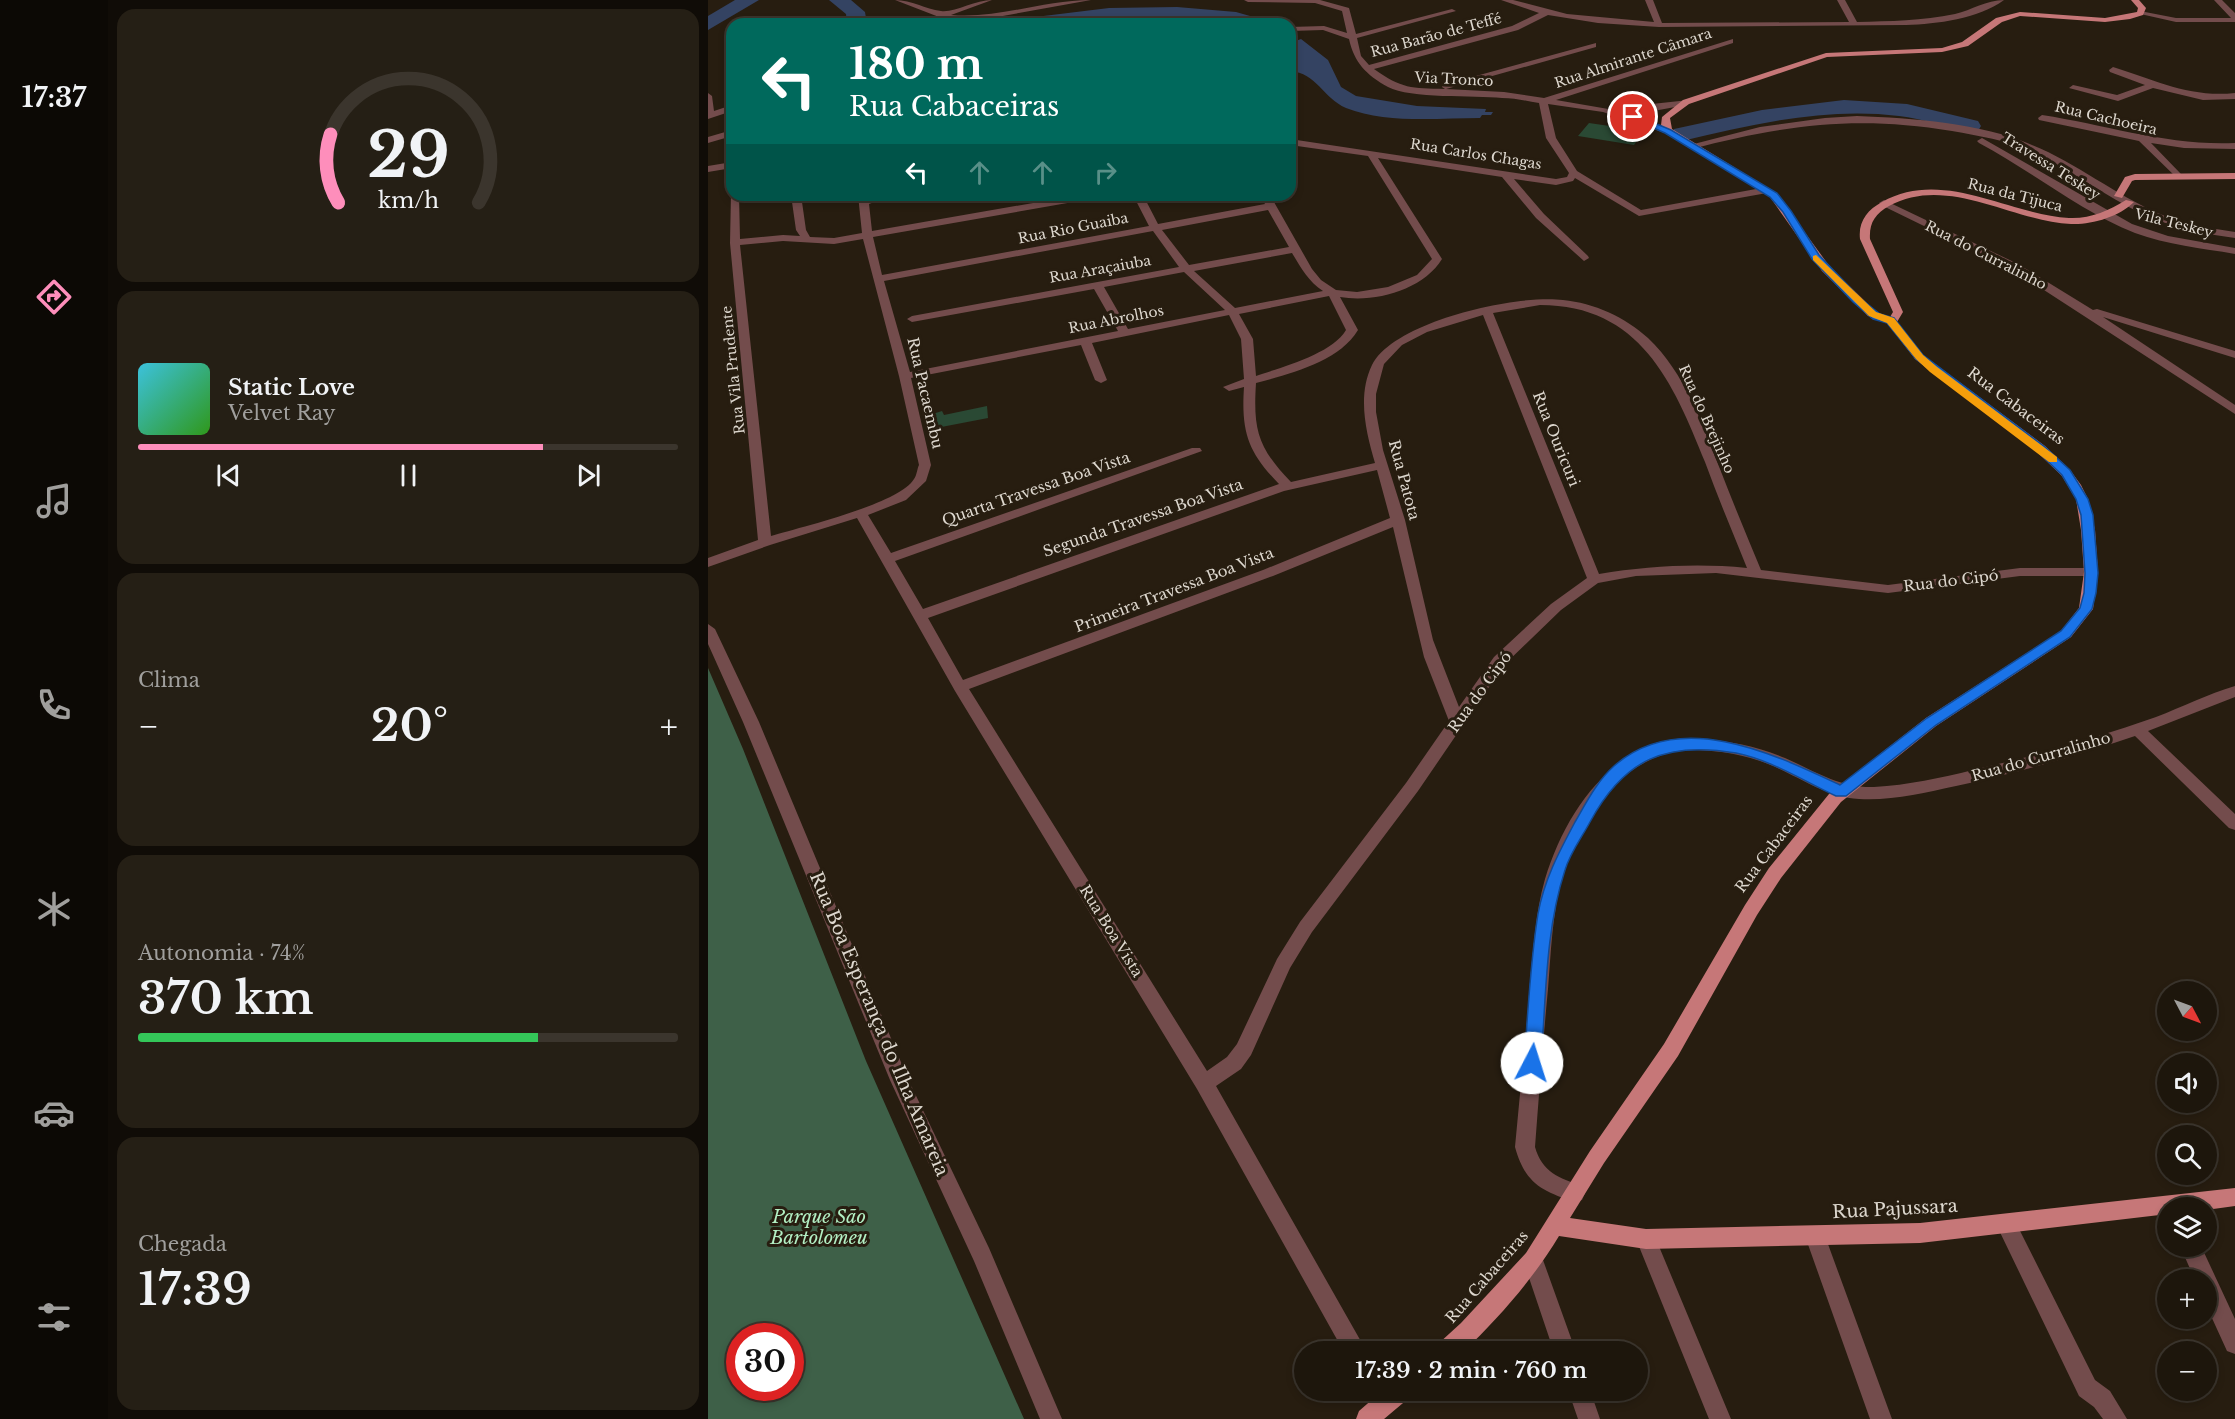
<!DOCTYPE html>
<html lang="pt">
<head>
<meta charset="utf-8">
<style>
	body { margin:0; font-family:"Libre Baskerville",serif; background:#251f15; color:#f1f3f6; height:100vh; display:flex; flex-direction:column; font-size:22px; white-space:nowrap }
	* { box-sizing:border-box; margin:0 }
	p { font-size:20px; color:#a09f9d }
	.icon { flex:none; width:33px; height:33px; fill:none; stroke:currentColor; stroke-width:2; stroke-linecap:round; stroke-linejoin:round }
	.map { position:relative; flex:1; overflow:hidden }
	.drawer { display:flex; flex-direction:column; gap:9px; padding:9px; background:#100c07; width:600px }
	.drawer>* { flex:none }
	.guide { position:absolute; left:18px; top:18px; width:570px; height:183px; border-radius:18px; box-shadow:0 3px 9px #0003,0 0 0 2px #3b352d; background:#00695c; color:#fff; overflow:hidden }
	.needle { width:39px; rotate:131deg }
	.tools { position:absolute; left:1449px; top:981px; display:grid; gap:12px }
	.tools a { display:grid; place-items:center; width:60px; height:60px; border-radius:50%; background:#1d160c; box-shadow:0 3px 9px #0003,0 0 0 2px #3b352d; font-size:30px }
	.speed { position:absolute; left:18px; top:1323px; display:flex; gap:12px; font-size:30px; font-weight:700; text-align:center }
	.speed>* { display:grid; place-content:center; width:78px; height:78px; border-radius:50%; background:#1d160c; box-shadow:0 3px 9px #0003,0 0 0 2px #3b352d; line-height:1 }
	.speed .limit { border:9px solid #d22; background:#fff; color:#111 }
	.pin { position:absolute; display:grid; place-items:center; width:51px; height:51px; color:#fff; margin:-26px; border:3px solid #fff; border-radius:50%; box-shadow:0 2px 6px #0007 }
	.me { position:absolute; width:66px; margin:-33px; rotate:5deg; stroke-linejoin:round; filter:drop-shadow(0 0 4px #0008) }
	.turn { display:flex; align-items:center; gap:21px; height:126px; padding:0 24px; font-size:27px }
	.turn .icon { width:78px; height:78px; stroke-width:2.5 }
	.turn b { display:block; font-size:42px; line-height:51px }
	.lanes { display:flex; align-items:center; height:57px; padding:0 24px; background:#0003; justify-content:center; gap:30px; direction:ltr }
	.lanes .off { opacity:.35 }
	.big { font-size:45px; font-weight:600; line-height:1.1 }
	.drawer .widget { flex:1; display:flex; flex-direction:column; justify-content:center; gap:9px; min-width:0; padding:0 21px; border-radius:18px; background:#251f15 }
	.drawer .dial { align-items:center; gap:0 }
	.dial svg { height:156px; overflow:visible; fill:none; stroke:#3b352d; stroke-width:7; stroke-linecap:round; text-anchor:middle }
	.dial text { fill:#f1f3f6; stroke:none }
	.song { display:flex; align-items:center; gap:18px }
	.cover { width:72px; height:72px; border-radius:9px; background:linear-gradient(135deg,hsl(190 70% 55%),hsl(110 70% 35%)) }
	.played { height:6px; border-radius:3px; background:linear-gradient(90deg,#fe8ebb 75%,#3b352d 75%) }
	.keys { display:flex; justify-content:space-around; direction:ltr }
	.heat { display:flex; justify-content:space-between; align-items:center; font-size:33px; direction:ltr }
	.charge { height:9px; border-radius:4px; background:linear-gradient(90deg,#34c759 74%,#3b352d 0) }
	.trip { position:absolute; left:586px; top:1341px; width:354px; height:60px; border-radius:30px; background:#1d160c; box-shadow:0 3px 9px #0003,0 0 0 2px #3b352d; font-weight:600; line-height:60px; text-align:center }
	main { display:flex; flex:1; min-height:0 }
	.dock { display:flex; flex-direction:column; width:108px; justify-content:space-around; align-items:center; background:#0c0905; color:#a09f9d }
	.dock .icon { width:42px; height:42px }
	.dock .selected { color:#fe8ebb }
	.dock b { font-size:27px; color:#f1f3f6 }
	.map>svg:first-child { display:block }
	.green { fill:#2a4934 }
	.forest { fill:#3e6048; fill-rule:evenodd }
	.water { fill:#344362 }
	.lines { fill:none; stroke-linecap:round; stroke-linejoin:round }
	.river { fill:#344362; fill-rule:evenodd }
	.minor { fill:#734c4c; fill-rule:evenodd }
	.major { fill:#c67778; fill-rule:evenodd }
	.route { fill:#1a73e8; stroke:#114b97; stroke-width:1.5 }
	.slow { fill:#f59e0b }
	.labels { text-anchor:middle; stroke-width:6; stroke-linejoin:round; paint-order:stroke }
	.far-street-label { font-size:14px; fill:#ddd7ce; stroke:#271d10 }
	.street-label { font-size:15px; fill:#ddd7ce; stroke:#271d10 }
	.near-street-label { font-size:18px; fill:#ddd7ce; stroke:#271d10 }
	.near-park-label { font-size:18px; font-style:italic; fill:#b3f0c4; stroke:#271d10 }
</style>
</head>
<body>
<main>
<nav class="dock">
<b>17:37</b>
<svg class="icon selected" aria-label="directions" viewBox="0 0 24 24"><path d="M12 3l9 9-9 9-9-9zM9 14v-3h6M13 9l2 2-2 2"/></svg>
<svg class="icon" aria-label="music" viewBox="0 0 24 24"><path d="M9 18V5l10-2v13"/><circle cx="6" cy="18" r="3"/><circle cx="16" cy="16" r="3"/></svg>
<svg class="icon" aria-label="phone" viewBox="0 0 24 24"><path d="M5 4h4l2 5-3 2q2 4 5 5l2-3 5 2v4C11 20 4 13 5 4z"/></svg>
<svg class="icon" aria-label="climate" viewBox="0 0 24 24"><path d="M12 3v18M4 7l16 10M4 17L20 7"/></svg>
<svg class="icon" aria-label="car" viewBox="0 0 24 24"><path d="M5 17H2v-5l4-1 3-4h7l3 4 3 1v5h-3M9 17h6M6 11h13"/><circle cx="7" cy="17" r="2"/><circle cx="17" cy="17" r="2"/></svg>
<svg class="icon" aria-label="filters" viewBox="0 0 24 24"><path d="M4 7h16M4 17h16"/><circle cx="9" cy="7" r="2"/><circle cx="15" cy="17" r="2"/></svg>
</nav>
<section class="drawer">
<div class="widget dial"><svg viewBox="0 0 100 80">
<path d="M14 69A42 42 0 1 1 86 69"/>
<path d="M14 69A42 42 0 0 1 10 34" stroke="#fe8ebb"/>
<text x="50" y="56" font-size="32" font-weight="700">29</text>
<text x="50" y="72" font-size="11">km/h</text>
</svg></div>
<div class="widget">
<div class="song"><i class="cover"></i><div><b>Static Love</b><p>Velvet Ray</p></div></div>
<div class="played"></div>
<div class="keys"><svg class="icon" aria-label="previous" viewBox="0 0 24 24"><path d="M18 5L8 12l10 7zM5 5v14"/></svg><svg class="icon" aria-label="pause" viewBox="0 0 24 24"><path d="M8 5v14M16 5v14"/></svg><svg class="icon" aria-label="next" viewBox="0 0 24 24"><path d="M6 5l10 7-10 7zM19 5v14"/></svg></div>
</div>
<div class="widget"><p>Clima</p>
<div class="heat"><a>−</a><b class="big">20°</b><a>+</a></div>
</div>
<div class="widget"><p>Autonomia · 74%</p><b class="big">370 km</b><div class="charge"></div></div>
<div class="widget"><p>Chegada</p><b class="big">17:39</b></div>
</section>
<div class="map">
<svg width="1527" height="1419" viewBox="0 0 1527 1419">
	<rect width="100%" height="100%" fill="#271d10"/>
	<path class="green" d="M881,123l55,8 -10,14 -56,-9z
		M279,406l1,12 -57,11 -5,-13 16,-5 2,4z"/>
	<path class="forest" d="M0,668l35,81 123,312 158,358h-316zM32,1336h50v52h-50z"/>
	<path class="water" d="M593,39l27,21 13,27 15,9 61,10 69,3 -1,3h8l-2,3h-9l-2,3c-42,0 -94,6 -134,-10 -23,-10 -29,-35 -56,-37l3,-16 -3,-12z"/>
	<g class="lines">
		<path class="river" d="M27,0h24l-51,30v-14z
			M121,0h22l14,12 2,12h-20l-1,-10z
			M469,7l59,5 28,8 3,4 -123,-6 -127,6 3,-4 7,-2 82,-10z
			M1136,100l63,4 71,17 3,5 -3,5 -8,2c-24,-6 -47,-14 -71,-17 -73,-9 -146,8 -217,25l-8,-2 -3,-5 3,-5 88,-19z"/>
		<path class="minor" d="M187,0c17,0 30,9 46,11 13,2 34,-11 51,-11l-41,15c47,4 93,-15 140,-15l-116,21 -36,-4z
			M536,0h76l29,8 7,26 96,-25 4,2 -99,27 4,18 8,9 143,-39 27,-13 -38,-13h12l54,14 87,8 -9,-22h8l9,23 187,-1 -12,-22h8l12,22c33,-1 65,-1 98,-8 17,-4 31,-14 49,-14 -26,19 -67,24 -98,25l-247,2 -61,-4 -50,-8 -30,15 -144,39c28,20 37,19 71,20l-3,-2 1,-2 153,-42v4l-150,42 58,3 40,6 189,-59v4l-177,57 64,11 4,-4 65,-7 1,2 -4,3 -38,7 -21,1 44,16v4h-6l-62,-21 -55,-8 8,34 21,33 64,39 126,-23 5,3 -5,3 -128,23 -64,-38 -2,3 -17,4 -42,-6 30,35 44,42 1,2 -5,3 -48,-43 -34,-41 -124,-19 64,101c-19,31 -67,44 -102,38l18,33c-19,32 -69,44 -102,53 -3,47 2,65 35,99l84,-19c-9,-31 -18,-67 -3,-98 22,-44 145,-71 191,-65 31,3 62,17 85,38 37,35 54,86 72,131 13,34 27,67 41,101l127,15 132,-17h71l7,4 -7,4h-71l-132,17 -172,-20 -80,3 -38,7 -37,27 -57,55 -86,126 -106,141 -22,36 -39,87 -10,14 -25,17 151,266h-23l-147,-263 -242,-398 -98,-173 -87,27 -62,22v-9l50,-18 -28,-297 1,-50 8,2 1,44 43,-4 17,1 -4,-6 -5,-35h10l5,35 4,7 24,1 28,-5 -4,-38h10v3l25,-3 -24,9 3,27 207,-36h22l-5,3 -223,39 9,38 267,-49 -16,-31h10l15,29 107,-20 -5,-9h10l42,74 9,11 15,10 21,2 31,-5 29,-12 15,-16 -64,-103 -78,-11v-6l266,40 11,-2 2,-4 -23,-35 -7,-35c-12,-2 -24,-5 -37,-5 -28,-3 -92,1 -114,-11 -22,-12 -34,-25 -39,-48l-26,-9 -33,1v-4l34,-1 23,7 -5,-22 -27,-8 -67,-1zM560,210l21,37 -100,18 -27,-35zM445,231l26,36 -267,49 -5,3 5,3 182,-33 24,42 -208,41 -26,-91zM155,239l36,137 20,89c-2,4 -2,10 -5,14 -15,25 -113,48 -143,57l-31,-291 43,-4 51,3zM584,253c9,15 16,28 31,38l-88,17 -41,-37zM476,272l41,38 -97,19 -24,-42zM621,296l17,34c-14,24 -64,37 -90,46l-3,-37 -14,-25zM832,305c100,0 133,77 165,157 13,36 28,71 42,106 -50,-5 -99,-2 -148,6l-106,-261zM521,315l12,24 3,40 -21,8 6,4 15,-4c-3,45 4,65 35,97l-356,125 -28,-48 307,-110 -2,-3h-8l-301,105 -23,-38 38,-15 20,-19 5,-16 -20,-87 170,-33 14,35 6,3 6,-3 -15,-37zM775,315l104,263 -36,26 -57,53 -35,50 -26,-67 -28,-120 -22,-70 -7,-38v-18l8,-30 18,-19 25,-13zM669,470l13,48 -127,52 -300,110 -35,-62 356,-127zM685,527l31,130 25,64 -43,62 -106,139 -23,37 -40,85 -10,13 -20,14 -238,-382 304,-113z
			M1506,0h8l13,13v9h-59l-40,-9 4,-2 36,7h55z
			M68,16h6l3,8h-8z
			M475,18l19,6h-41l1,-2z
			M1405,67c42,13 77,31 122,26v6l-32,1 -50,-12 -35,13 -49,-13 4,-3 44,10 28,-10 -35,-13 -1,-2z
			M0,93l4,3 2,15 18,-6v6l-24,8z
			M1334,115c65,10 126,31 193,28v6l-51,-1 -33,-5 30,31 2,2 -5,3 -39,-38 -100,-21 -1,-2z
			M1149,116c55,2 124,7 175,29 45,18 83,50 128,69 24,10 50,14 75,18v6c-27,-4 -54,-8 -80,-19 -43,-17 -81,-48 -123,-68 -26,-11 -53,-15 -80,-20 -96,-16 -168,-6 -261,18l-5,-3 74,-19 65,-9z
			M24,130v6l-24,7v-6z
			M1274,138l150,86 36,12 67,12v6c-33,-6 -68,-9 -100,-21 -56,-22 -103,-62 -156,-90l-2,-2z
			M24,162v6l-24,4v-6z
			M1176,200l134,64 75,46 4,-1 138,42v7l-132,-41 132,88v9l-225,-146 -129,-63 -2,-2z
			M0,624l7,5 44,93 149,357 81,169 73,171h-22l-66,-158 -84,-181 -147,-358 -35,-78z
			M1527,686v11l-87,34 87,83v16l-6,-2 -94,-92c-59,20 -119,37 -179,50 -32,7 -65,15 -97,13 -32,-2 -58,-21 -86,-33 -25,-11 -51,-15 -77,-16 -71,-1 -116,67 -134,129 -10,35 -11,74 -14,110 -5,53 -9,105 -13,158 7,25 24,31 47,39l3,7 -3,7 -7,2c-34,-11 -50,-19 -60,-55 5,-53 10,-106 15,-158 3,-37 5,-75 15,-110 23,-74 73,-144 157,-140 29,2 57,8 83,19 30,13 54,30 89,29 34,-2 67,-9 99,-17 62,-14 123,-32 183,-53 26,-10 52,-23 79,-31z
			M1298,1214l7,3 82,163 15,11 17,28h-24l-9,-12 -15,-11 -83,-172 3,-7z
			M1107,1226l7,3 3,7 67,183h-22l-65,-183 3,-7z
			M938,1229l7,3 78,187h-22l-73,-180 3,-7z
			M1472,1246h21l34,73v35l-8,-3 -21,-46v-25h-11z
			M825,1250l7,3 3,7 33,92h-22l-31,-92 3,-7z
			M860,1390h22l10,29h-22z"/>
		<path class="major" d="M1423,0h8l7,8 -3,7 -13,4 -25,3 -85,-6 -18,6 -34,24 -26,6 -115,5 -138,47 -19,14 2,11 104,64 54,74 46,45 14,5 3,-5 -33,-73c-2,-17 7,-29 22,-37 61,-34 124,12 187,16 21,1 39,-7 57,-18l8,2c-15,15 -43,23 -63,22 -60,-3 -124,-50 -182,-18 -14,8 -20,17 -19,33l33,73 -6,10 26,33 122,91 25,24 11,15 7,14 7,31 3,42 -5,37 -22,28 -135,89 -95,76 -60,76 -24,37 -79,141 -74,107 -34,55 76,11 274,-6 315,-35v18l-29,4v-2h-38v6l-248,29 -274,6 -87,-13c-26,43 -60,82 -96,116h-28l3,-8 23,-21 65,-70 64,-102 74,-107 81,-139 24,-37 60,-74 97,-76 135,-87 18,-23 5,-36 -3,-42 -5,-31 -14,-23 -25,-24 -122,-93 -28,-36 -19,-7 -46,-45 -52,-74 -105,-64 -4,-8 1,-8 21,-17 143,-47 116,-5 20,-6 34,-24 24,-6 85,6 32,-6 1,-4z
			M1527,173v6l-100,1 -3,1 -10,17 -8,-2 11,-19 10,-3z
			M675,1390h29l-3,8 -25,21h-28l3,-8z"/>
	</g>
	<path class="route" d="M925,114l38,16 106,63 14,18 28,44 41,43 20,16 14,4 29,37 122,92 25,23 18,29 5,16 5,58 -2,20 -4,16 -22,28 -134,88 -90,71h-10c-32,-15 -65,-36 -100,-43 -70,-12 -112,6 -146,69 -8,15 -20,31 -25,48 -20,61 -19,130 -24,193l-3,5 -6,3 -6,-3 -2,-5c4,-49 6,-100 14,-149 6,-34 21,-62 37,-92 11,-19 22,-41 39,-56 66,-58 160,-12 226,19l87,-67 134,-87 19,-23 4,-15 1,-20 -4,-58 -5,-16 -14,-24 -25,-24 -121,-92 -29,-36 -14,-4 -20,-17 -41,-43 -29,-47 -13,-15 -105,-64 -35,-15z"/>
	<path class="slow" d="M1108,255l60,57 18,6 29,37 14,12 120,90v5h-8l-119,-90 -14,-13 -29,-36 -18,-7 -56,-56v-4z"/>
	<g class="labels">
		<g class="far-street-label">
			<text transform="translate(728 35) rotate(-15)" y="5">Rua Barão de Teffé</text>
			<text transform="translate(925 58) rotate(-18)" y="5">Rua Almirante Câmara</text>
			<text transform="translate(746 79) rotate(3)" y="5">Via Tronco</text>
			<text transform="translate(1398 118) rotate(13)" y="5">Rua Cachoeira</text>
			<text transform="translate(768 154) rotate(9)" y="5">Rua Carlos Chagas</text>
			<text transform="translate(1343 166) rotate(32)" y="5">Travessa Teskey</text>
			<text transform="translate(1307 195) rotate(14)" y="5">Rua da Tijuca</text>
			<text transform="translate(1466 223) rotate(14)" y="5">Vila Teskey</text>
			<text transform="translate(365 228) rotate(-11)" y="5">Rua Rio Guaiba</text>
			<text transform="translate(1278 255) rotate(27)" y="5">Rua do Curralinho</text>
			<text transform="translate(392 269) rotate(-10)" y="5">Rua Araçaiuba</text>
			<text transform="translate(408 319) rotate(-11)" y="5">Rua Abrolhos</text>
			<text transform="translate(25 370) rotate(-96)" y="5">Rua Vila Prudente</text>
			<text transform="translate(999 419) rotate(66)" y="5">Rua do Brejinho</text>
		</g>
		<g class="street-label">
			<text transform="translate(217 393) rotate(77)" y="5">Rua Pacaembu</text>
			<text transform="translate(1308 406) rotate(37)" y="5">Rua Cabaceiras</text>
			<text transform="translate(848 439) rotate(68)" y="5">Rua Ouricuri</text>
			<text transform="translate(696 480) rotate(75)" y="5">Rua Patota</text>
			<text transform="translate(328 489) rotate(-19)" y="5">Quarta Travessa Boa Vista</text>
			<text transform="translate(435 518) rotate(-19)" y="5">Segunda Travessa Boa Vista</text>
			<text transform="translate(1243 581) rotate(-7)" y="5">Rua do Cipó</text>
			<text transform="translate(466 590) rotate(-21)" y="5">Primeira Travessa Boa Vista</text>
			<text transform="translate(772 692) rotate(-54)" y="5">Rua do Cipó</text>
			<text transform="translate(1333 757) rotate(-16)" y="5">Rua do Curralinho</text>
			<text transform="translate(1066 844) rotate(-53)" y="5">Rua Cabaceiras</text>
			<text transform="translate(403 931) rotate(58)" y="5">Rua Boa Vista</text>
			<text transform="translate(779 1277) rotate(-49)" y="5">Rua Cabaceiras</text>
		</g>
		<g class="near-street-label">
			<text transform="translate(171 1024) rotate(67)" y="6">Rua Boa Esperança do Ilha Amareia</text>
			<text transform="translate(1187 1209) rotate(-3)" y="6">Rua Pajussara</text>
		</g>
		<g class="near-park-label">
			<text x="111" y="1223">Parque São<tspan x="111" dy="21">Bartolomeu</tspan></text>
		</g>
	</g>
</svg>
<div class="tools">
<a><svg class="needle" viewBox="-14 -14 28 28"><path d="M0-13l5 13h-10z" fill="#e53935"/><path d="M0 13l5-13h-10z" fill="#a09f9d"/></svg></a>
<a><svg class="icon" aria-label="sound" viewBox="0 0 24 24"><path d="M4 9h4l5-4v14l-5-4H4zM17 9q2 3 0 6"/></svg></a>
<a><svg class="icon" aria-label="search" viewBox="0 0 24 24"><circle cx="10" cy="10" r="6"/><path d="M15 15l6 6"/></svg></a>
<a><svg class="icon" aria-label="layers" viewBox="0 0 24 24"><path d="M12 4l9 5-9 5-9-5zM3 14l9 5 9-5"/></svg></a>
<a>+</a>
<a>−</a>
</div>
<div class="speed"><div class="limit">30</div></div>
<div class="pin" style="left:925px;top:117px;background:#d93025"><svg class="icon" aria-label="arrive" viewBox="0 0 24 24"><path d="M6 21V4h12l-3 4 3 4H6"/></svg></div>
<svg class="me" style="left:824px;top:1063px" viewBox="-20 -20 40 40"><circle r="19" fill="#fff"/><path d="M0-13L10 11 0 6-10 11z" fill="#1a73e8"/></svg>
<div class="trip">17:39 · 2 min · 760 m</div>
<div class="guide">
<div class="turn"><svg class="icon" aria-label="left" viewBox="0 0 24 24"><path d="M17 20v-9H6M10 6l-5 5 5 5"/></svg><div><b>180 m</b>Rua Cabaceiras</div></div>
<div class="lanes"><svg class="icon" aria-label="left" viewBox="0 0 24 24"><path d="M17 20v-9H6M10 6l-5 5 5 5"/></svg><svg class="icon off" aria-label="ahead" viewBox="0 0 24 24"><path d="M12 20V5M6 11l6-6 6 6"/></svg><svg class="icon off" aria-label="ahead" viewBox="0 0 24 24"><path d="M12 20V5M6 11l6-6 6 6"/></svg><svg class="icon off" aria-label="right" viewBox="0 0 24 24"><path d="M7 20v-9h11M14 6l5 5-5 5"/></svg></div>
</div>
</div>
</main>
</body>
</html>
